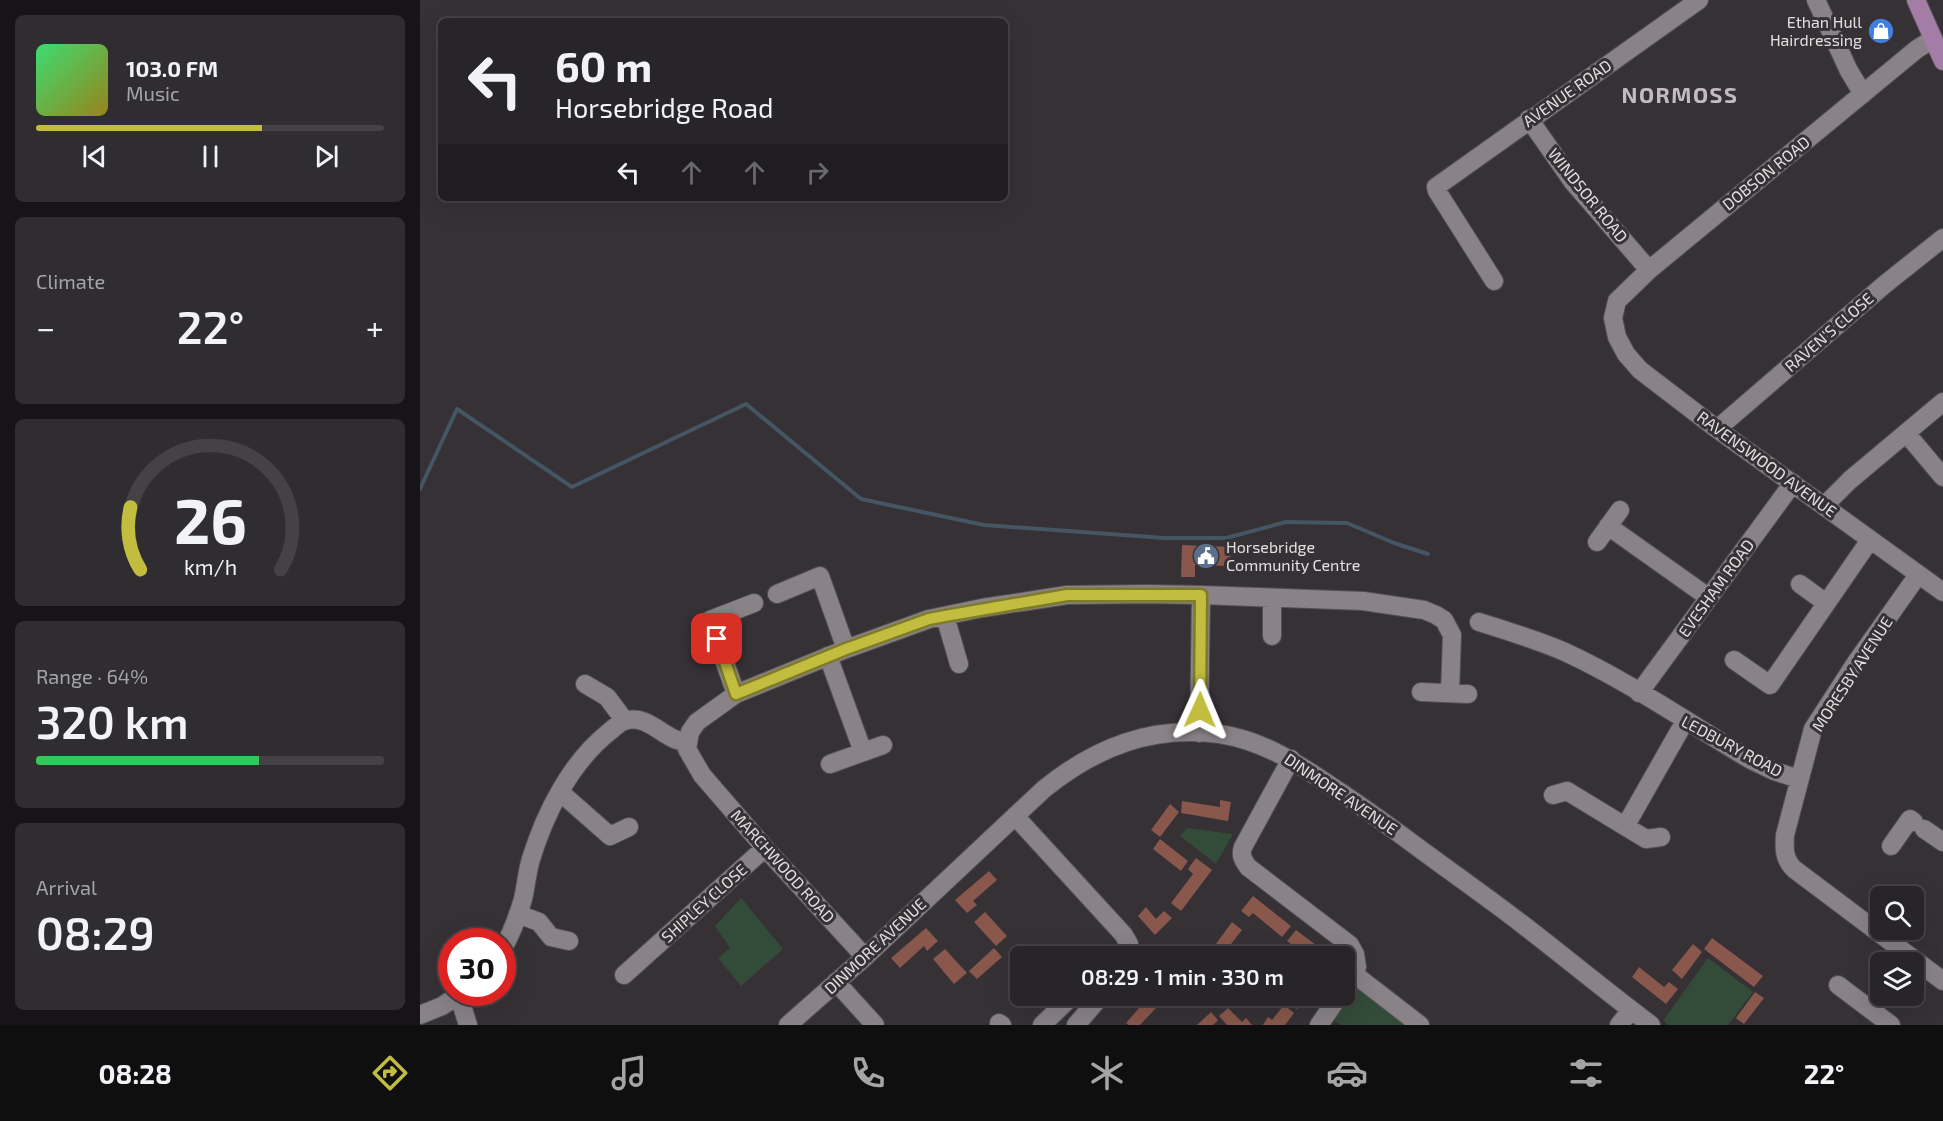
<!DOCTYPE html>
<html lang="en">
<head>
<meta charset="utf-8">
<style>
	body { margin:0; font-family:"Exo 2",sans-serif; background:#302d30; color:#f1f3f6; height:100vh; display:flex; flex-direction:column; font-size:22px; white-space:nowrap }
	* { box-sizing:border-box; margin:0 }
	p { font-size:20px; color:#a5a5a8 }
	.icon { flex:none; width:33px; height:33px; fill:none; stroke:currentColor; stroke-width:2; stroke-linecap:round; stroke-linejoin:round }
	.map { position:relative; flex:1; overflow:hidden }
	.panel { display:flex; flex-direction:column; gap:15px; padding:15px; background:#161416; width:420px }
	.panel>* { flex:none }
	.guide { position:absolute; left:18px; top:18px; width:570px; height:183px; border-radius:9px; box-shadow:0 6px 24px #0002,0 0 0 2px #444245; background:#282528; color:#f1f3f6; overflow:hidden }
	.controls { position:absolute; left:1450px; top:886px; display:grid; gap:12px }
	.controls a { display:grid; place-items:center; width:54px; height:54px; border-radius:9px; background:#282528; box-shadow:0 6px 24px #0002,0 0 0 2px #444245; font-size:30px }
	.speed { position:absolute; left:18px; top:928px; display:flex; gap:12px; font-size:30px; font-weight:700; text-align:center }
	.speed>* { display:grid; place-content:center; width:78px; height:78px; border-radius:50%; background:#282528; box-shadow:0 6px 24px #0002,0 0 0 2px #444245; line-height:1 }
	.speed .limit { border:9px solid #d22; background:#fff; color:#111 }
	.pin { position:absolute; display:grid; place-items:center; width:51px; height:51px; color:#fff; margin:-26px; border-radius:12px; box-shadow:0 3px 9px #0006 }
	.me { position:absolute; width:66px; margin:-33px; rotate:1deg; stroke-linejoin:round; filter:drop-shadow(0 0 4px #0008) }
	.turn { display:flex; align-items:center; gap:21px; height:126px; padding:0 18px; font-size:27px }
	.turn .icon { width:78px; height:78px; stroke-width:2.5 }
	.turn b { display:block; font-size:42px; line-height:51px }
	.lanes { display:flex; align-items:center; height:57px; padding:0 18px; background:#0003; justify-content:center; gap:30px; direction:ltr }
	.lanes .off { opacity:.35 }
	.big { font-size:45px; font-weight:600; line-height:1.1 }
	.panel .widget { flex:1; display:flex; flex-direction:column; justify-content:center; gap:9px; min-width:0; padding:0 21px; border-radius:9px; background:#302d30 }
	.panel .dial { align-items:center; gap:0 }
	.dial svg { height:156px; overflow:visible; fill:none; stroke:#444245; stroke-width:7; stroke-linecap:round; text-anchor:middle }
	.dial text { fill:#f1f3f6; stroke:none }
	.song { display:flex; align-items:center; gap:18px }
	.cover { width:72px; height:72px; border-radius:9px; background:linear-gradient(135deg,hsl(140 70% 55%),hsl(50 70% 35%)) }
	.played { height:6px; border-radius:3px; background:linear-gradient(90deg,#c2bd3f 65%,#444245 65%) }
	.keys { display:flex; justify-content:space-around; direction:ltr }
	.heat { display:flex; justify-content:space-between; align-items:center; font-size:33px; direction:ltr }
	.charge { height:9px; border-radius:4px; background:linear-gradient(90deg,#34c759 64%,#444245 0) }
	.trip { position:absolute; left:590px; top:946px; width:345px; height:60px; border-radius:9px; background:#282528; box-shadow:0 6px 24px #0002,0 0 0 2px #444245; font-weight:600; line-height:60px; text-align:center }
	.tab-bar { display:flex; height:96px; justify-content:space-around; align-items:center; background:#100f10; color:#a5a5a8 }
	.tab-bar .icon { width:42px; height:42px }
	.tab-bar .selected { color:#c2bd3f }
	.tab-bar b { font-size:27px; color:#f1f3f6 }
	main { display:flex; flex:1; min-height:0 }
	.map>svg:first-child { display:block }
	.green { fill:#334b39 }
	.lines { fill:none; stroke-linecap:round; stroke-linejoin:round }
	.stream { stroke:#445564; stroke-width:4 }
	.building { fill:#89574b }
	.minor-casing { stroke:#545054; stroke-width:20 }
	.major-casing { stroke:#545054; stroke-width:20 }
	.minor { stroke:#898388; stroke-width:18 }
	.major { stroke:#a47da7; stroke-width:18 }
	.route-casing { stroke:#7e7b29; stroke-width:15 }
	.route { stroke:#c2bd3f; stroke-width:10 }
	.labels { text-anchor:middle; stroke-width:6; stroke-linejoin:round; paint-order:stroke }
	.poi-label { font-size:16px; fill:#e2dfe1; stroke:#363135; text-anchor:end }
	.street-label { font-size:16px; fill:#e2dfe1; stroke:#363135 }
	.district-label { font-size:22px; font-weight:bold; letter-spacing:1.5px; fill:#c2bcc1; stroke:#363135 }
</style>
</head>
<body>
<main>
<section class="panel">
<div class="widget">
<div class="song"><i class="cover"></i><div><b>103.0 FM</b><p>Music</p></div></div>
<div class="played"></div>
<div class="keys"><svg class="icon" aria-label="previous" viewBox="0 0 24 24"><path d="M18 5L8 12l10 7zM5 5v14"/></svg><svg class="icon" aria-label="pause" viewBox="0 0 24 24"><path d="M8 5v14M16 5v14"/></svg><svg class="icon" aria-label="next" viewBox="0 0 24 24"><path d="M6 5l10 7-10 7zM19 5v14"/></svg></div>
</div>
<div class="widget"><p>Climate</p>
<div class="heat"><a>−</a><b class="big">22°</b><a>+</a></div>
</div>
<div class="widget dial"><svg viewBox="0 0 100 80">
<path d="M14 69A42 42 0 1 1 86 69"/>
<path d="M14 69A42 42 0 0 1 9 37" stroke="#c2bd3f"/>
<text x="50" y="56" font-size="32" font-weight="700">26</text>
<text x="50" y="72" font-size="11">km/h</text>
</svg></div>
<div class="widget"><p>Range · 64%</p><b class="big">320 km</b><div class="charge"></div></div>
<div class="widget"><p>Arrival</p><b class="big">08:29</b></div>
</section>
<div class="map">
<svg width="1523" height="1025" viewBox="0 0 1523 1025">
	<rect width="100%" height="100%" fill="#363135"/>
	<path class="green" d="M767,828l46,6 -17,30 -36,-28z
		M321,898l42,51 -42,37 -23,-28 12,-10 -15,-22z
		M1288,958l45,34 -25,33h-59l-6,-4z
		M936,980l58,45h-73l-10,-7z"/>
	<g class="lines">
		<path class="stream" d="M0,489l37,-80 115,78 174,-83 115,95 123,26 181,13h61l60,-16 61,1 47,20 34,11"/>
	</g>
	<path class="building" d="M762,545l49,2 -1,19 -35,-1v12h-14z
		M800,800l11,2 -3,19 -47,-8 1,-12 38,6z
		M750,804l9,8 -19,25 -9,-7z
		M740,839l28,22 -7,10 -28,-22z
		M776,858l16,12 -31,41 -10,-8 22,-29 -5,-5z
		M569,871l8,9 -24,21 4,4 -10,8 -12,-13z
		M833,896l38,30 -9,11 -29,-24 -4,4 -8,-6z
		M726,907l10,12 8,-8 8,7 -17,17 -17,-19z
		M565,912l22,24 -11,10 -22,-24z
		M812,922l10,8 -21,27h-5l-6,-5z
		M506,928l12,13 -11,10 -3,-5 -24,22 -9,-10z
		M876,930l36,27h-23l-22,-16z
		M1292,938l51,38 -9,11 -50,-38z
		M1273,944l9,8 -20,27 -10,-9z
		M574,948l8,9 -25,22 -8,-8z
		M525,949l22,24 -13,11 -21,-25z
		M1219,967l25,20 5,-5 9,7 -12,15 -34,-27z
		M1335,992l9,6 -20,26 -8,-6z
		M738,996h16l-10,12 -10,-8z
		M869,996h18l-10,13 -12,-8z
		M727,999l9,9 -16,17h-11l-3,-2z
		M864,1005l10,8 -9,12h-22l5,-8 4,3z
		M808,1008l14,14 4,-4 6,7h-25l-8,-9z
		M791,1012l7,8 -5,5h-16z"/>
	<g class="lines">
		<g class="minor-casing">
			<path id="minor" d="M1396,0l33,71 14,23
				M1513,39l-16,10 -268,221 -32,31 -4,17 4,19 9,17 14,16 77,59 226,163
				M1109,119l44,63 76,88
				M1074,281l-57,-90 -1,-4 263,-187
				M1297,429l167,-144 59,-47
				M1486,433l37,44
				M1404,506l26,-26 93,-78
				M1188,526l100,71
				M1177,542l23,-32
				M1498,575l-61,86 -44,68 -28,106c-1,14 -1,24 9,34l149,112
				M1380,584l26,19
				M357,594l43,-18 26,73
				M781,595l162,6 61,9 12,5 8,5 8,15 -2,58
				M525,616l14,48
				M1059,622c29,9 58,18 86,30 65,30 125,72 186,108l23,11 25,8
				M852,636v-38
				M408,656l35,96
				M1314,660l36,25 100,-145
				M165,684l22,13 18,24
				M1001,692l47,2
				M1219,693l154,-210
				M316,694l-26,-74 44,-17
				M871,759l-48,88c-3,8 0,13 5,20l102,78 5,9 2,13 -13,21
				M410,764l53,-19
				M140,792l50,44 19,-9
				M1133,795l14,-4 79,48 15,-2
				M595,816l108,118 6,10 1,13
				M1206,825l59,-104
				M1504,829l19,13
				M1471,846l19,-27 4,3
				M98,914l21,8 12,15 18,4
				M82,950c9,-15 16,-34 21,-51 3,-13 4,-27 8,-40 14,-46 40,-97 78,-127 5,-4 10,-9 15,-11 26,-8 39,20 63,21
				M445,957l-100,-109 -63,-73 -15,-26 3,-17 7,-10 39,-28 110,-45 83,-30 53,-11 85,-13 80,-1 54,1 -2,138
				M934,974l66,51
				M204,975l141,-127
				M416,982l39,43
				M1418,985l53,40
				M39,996l9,29
				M0,1015l22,-9 20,-13
				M579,1023l3,2
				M368,1025l77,-68 179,-168c52,-42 108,-64 176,-55 44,7 79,30 114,54 28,18 55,38 82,58 35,26 71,51 106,78 43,33 85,68 129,101
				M622,1025l30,-29
				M656,1025l25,-29
				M899,1025l20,-29
				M1199,1025l12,-15"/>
		</g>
		<g class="major-casing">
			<path id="major" d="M1496,0l27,61"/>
		</g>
		<use href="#minor" class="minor"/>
		<use href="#major" class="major"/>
	</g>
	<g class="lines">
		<g class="route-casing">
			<path id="route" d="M297,639l19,55 110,-45 83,-30 16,-3 122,-21h134l-1,115"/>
		</g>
		<use href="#route" class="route"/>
	</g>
	<defs>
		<g id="shop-disc" transform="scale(1.35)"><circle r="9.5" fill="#3f7fe0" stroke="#363135"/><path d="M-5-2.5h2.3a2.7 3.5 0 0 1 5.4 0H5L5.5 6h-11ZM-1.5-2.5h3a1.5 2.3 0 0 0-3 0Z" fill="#fff"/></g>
		<g id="civic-disc" transform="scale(1.35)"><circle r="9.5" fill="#5c6f8a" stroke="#363135"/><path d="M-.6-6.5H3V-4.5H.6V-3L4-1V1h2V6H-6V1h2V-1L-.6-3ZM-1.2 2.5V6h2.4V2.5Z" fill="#fff"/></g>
	</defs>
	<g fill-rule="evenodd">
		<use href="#shop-disc" x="1461" y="31"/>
		<use href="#civic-disc" x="786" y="556"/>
	</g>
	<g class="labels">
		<g class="poi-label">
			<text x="1442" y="28">Ethan Hull<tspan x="1442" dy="18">Hairdressing</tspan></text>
			<text x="806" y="553" text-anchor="start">Horsebridge<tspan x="806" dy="18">Community Centre</tspan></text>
		</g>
		<g class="street-label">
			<text transform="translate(1147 93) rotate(-35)" y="6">AVENUE ROAD</text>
			<text transform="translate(1346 173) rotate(-39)" y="6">DOBSON ROAD</text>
			<text transform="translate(1168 195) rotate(51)" y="6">WINDSOR ROAD</text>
			<text transform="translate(1409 332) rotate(-41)" y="6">RAVEN'S CLOSE</text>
			<text transform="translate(1347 464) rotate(36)" y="6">RAVENSWOOD AVENUE</text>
			<text transform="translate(1296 588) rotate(-54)" y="6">EVESHAM ROAD</text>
			<text transform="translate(1432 674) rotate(-57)" y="6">MORESBY AVENUE</text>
			<text transform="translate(1312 746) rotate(28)" y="6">LEDBURY ROAD</text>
			<text transform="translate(921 794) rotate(34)" y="6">DINMORE AVENUE</text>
			<text transform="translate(363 866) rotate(48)" y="6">MARCHWOOD ROAD</text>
			<text transform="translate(284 903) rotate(-42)" y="6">SHIPLEY CLOSE</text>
			<text transform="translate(455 946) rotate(-43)" y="6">DINMORE AVENUE</text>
		</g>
		<g class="district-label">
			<text x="1260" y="103">NORMOSS</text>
		</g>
	</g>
</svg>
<div class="controls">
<a><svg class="icon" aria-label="search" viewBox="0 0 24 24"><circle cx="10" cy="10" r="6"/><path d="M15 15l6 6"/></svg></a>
<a><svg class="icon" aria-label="layers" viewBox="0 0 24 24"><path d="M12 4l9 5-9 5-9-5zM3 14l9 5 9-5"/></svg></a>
</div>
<div class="speed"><div class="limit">30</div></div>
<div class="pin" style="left:297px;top:639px;background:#d93025"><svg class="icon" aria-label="arrive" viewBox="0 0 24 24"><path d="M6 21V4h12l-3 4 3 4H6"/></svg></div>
<svg class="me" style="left:780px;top:710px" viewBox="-20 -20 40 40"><path d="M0-17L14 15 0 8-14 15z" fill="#c2bd3f" stroke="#fff" stroke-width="4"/></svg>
<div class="trip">08:29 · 1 min · 330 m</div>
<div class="guide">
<div class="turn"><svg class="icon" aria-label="left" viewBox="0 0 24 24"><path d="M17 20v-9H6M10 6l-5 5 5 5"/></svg><div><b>60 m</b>Horsebridge Road</div></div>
<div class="lanes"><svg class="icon" aria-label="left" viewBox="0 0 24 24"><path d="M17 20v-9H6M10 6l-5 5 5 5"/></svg><svg class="icon off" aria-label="ahead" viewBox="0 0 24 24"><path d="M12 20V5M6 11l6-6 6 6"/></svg><svg class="icon off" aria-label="ahead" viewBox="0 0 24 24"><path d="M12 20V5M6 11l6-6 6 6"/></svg><svg class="icon off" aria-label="right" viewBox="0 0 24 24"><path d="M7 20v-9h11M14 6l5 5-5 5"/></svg></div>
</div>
</div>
</main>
<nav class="tab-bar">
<b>08:28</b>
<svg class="icon selected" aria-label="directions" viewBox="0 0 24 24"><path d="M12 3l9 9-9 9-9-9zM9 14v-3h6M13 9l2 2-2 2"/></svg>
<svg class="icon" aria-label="music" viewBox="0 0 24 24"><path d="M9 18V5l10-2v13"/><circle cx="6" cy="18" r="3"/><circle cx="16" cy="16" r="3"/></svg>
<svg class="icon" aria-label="phone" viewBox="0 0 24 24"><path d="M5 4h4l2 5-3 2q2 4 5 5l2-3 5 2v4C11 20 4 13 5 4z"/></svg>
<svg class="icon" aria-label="climate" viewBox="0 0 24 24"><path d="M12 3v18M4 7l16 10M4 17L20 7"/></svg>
<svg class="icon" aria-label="car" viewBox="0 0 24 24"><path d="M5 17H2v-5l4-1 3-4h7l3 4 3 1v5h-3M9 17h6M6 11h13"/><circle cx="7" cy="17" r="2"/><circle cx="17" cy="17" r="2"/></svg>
<svg class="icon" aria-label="filters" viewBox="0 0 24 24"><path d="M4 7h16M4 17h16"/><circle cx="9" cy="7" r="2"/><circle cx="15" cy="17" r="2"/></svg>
<b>22°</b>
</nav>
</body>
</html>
